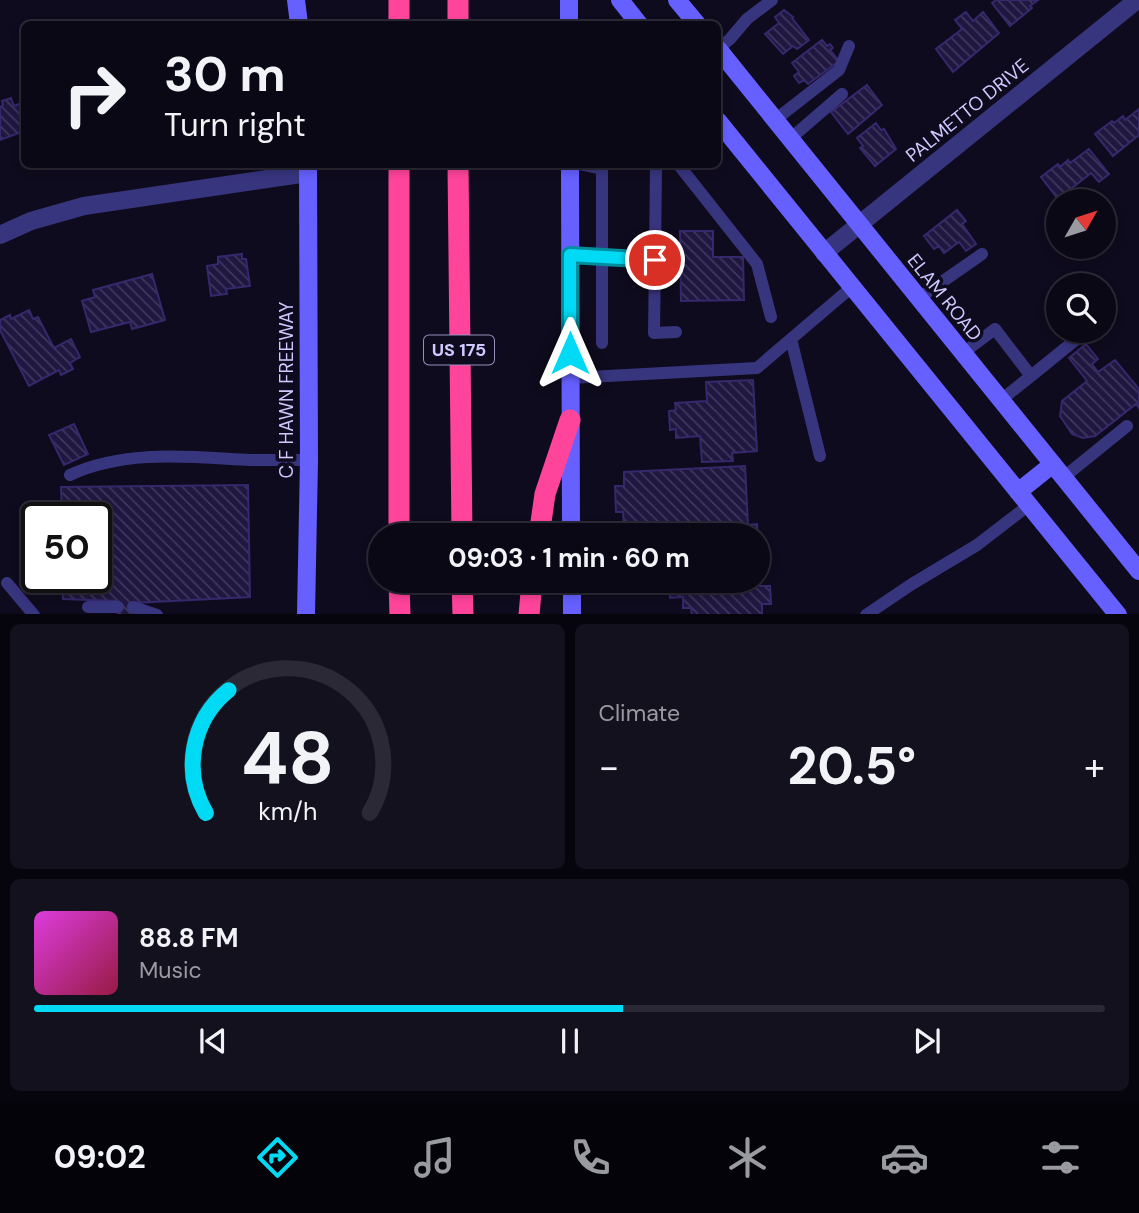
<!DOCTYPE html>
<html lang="en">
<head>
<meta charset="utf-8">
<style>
	body { margin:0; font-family:"DM Sans",sans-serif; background:#14111f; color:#f1f3f6; height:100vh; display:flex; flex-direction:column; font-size:26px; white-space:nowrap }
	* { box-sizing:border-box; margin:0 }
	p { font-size:23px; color:#9a9aa1 }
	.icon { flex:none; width:38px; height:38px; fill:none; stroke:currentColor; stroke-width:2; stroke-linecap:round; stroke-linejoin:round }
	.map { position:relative; height:614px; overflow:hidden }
	.sheet { display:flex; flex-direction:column; gap:10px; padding:10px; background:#06040c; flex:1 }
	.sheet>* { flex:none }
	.top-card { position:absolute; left:21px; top:21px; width:700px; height:147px; border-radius:10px; box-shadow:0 4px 10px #0003,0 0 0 2px #2b2935; background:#0b0816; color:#f1f3f6; overflow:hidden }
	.needle { width:46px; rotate:51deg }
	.tools { position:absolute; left:1046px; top:189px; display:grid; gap:14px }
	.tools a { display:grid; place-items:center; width:70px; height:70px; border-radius:50%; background:#0b0816; box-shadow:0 4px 10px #0003,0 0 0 2px #2b2935; font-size:35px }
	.speed { position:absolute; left:21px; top:502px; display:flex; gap:14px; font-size:35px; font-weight:700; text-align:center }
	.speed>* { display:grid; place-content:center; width:91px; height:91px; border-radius:50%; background:#0b0816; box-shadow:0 4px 10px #0003,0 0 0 2px #2b2935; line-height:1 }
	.speed .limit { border:4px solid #111; border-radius:10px; background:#fff; color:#111 }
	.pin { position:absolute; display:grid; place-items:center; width:60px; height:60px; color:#fff; margin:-30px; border:4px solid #fff; border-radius:50%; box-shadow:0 2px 7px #0007 }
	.me { position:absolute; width:77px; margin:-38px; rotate:0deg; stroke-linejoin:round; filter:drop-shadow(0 0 5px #0008) }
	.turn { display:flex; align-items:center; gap:24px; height:147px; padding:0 28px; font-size:32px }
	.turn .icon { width:91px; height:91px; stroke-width:2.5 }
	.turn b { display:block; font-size:49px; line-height:60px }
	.big { font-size:52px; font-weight:700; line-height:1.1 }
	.sheet .card { flex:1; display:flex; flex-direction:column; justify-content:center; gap:10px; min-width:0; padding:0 24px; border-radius:10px; background:#14111f }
	.sheet .dial { align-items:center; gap:0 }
	.dial svg { height:182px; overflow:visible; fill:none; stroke:#2b2935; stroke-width:7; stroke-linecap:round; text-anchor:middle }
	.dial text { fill:#f1f3f6; stroke:none }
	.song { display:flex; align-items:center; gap:21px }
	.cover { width:84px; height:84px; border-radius:10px; background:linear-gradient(135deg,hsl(300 70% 55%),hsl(340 70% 35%)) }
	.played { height:7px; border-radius:4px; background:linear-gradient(90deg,#00daf4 55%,#2b2935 55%) }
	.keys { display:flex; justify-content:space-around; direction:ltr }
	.heat { display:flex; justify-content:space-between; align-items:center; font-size:38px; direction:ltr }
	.sheet .tiles { flex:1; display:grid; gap:10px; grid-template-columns:1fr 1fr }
	.card:last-child { grid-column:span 2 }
	.trip { position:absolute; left:368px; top:523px; width:402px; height:70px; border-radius:35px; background:#0b0816; box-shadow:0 4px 10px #0003,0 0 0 2px #2b2935; font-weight:700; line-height:70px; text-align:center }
	.dock { display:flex; height:112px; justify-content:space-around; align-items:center; background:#040309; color:#9a9aa1 }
	.dock .icon { width:49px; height:49px }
	.dock .active { color:#00daf4 }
	.dock b { font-size:32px; color:#f1f3f6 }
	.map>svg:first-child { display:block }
	.building { fill:url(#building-back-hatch); stroke:#36286c; stroke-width:2 }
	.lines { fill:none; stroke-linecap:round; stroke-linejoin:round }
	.lane { stroke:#38357f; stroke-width:12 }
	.street { stroke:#38357f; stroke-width:18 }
	.secondary { stroke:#6560ff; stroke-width:18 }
	.highway { stroke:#ff449c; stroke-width:21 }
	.route-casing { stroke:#008e9f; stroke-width:18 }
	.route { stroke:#00daf4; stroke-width:12 }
	.labels { text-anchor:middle; stroke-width:7; stroke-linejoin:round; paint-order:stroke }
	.shield { fill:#0f0b1e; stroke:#9590bc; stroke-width:2 }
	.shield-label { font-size:18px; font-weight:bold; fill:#cfc9ff }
	.street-label { font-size:19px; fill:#cfc9ff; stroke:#0f0b1e }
</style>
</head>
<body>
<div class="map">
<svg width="1139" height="615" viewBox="0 0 1139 615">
	<defs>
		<pattern id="building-back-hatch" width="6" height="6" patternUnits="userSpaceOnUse" patternTransform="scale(1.75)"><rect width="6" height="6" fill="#201740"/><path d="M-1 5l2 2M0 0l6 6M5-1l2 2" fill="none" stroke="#3f375d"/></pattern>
	</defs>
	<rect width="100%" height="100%" fill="#0f0b1e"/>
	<path class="building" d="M996,0h42l-8,6 2,2 -22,18 -18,-23z
		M784,10l9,7 -1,1 17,22 -12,9 -4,-3 -10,8 -18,-20 14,-11 -4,-6z
		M966,12l7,9 10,-9 16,21 -46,39 -17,-23 26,-20 -7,-9z
		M822,40l5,6 3,-2 3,4 -3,2 9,11 -31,23 -4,-4 -5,3 -5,-7 5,-4 -7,-9z
		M867,85l15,20 -34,29 -17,-22z
		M11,98l3,8 10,-4v29l-24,9v-33l3,-2 -1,-4z
		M1139,109v26l-26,21 -18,-22 17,-13 2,2 9,-7 2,4z
		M876,123l5,7 3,-1 12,20 -21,17 -15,-18 3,-2 -6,-8z
		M1089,149l20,25 -10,8 -8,-9 -33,26 -17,-22 17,-13 2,3 8,-7 2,3z
		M957,210l9,11 -4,3 14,20 -10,7 -7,-9 -15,11 -5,-7 -5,3 -10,-13z
		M680,231h33v26h30l1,43 -63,1z
		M242,254v5h4l4,27 -24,3 1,5 -16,2 -4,-30 11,-2v-7z
		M152,274l13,46 -33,9 -2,-7 -39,10 -9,-31 13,-4 -2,-7z
		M29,310l4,9 5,-2 16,31 17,-9 9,18 -10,6 3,6 -12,6 -2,-5 -30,16 -29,-56v-10l10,-5 1,4z
		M1086,344l12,15 -6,5 6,8 17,-12 24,29v19l-3,-4 -41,32 -12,2 -11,-4 -12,-18 2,-15 25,-20 -18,-23z
		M753,380l4,71 -25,2 1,8 -31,1 -2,-26 -24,2v-9l-6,1 -1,-19 7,-1 -1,-7 32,-2 -1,-19z
		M74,424l14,30 -24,11 -15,-30z
		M745,466l3,59 9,-1 1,12h-71l-1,-9 -62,3 -1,-18h-7l-1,-26h9v-14z
		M248,485l2,112 -117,6v12h-15l-1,-14 -54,-2 -1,-21h34v-60h-34l-1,-31z
		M758,538l2,48h10l1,18h-9v11h-70l-1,-7h-8v-11l-13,1 -1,-10 -39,2v-9h128z"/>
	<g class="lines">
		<path class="lane" d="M718,49l12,-10 17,-20 25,-19
			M775,120l64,-50 10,-24
			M790,139l52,-45
			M579,164l23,5v174
			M678,164l79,100 14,53
			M570,255l85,5 -1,73 22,-1
			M655,260l1,-96
			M919,298l63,-44
			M791,339l29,117
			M963,353l32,-24 36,47 -30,24
			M1031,376l53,-43
			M570,378l187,-10 95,-81
			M70,475c56,-26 120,-18 180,-15 20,0 40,0 59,0
			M1064,477l63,-51
			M7,583l27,32
			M88,607h30
			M133,607l24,8
			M866,615l46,-31 65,-39 52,-40"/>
		<path class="street" d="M0,235l31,-14 53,-15 224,-33
			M824,253l313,-253"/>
		<path class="secondary" d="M296,0l3,24
			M569,0v24
			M620,0l19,24
			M677,0l20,24
			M718,49l421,522
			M718,121l400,494
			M570,164l1,372
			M1018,492l35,-28
			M572,581v34
			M306,615l3,-155 -1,-296"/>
		<path class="highway" d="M399,0v24
			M458,0v24
			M399,164v372
			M458,164l4,372
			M539,536l6,-42 25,-74
			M399,581l1,34
			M462,581l1,34
			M529,615l3,-34"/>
	</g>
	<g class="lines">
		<g class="route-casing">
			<path id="route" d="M570,353v-98l85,5"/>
		</g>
		<use href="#route" class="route"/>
	</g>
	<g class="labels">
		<rect class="shield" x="424" y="335.5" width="70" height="29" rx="5"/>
		<g class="shield-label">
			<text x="459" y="356">US 175</text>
		</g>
		<g class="street-label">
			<text transform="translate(967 110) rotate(-39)" y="7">PALMETTO DRIVE</text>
			<text transform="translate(945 297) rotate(51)" y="7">ELAM ROAD</text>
			<text transform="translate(286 390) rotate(-90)" y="7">C F HAWN FREEWAY</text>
		</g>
	</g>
</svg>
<div class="tools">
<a><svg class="needle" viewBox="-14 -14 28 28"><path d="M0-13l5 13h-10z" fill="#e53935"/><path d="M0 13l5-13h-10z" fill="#9a9aa1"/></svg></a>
<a><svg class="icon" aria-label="search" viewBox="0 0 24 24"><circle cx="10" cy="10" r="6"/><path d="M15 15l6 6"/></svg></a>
</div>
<div class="speed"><div class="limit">50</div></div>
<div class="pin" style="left:655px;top:260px;background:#d93025"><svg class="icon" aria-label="arrive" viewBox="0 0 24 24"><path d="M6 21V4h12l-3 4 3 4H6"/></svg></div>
<svg class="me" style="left:570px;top:353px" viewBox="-20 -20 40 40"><path d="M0-17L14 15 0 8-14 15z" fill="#00daf4" stroke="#fff" stroke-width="4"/></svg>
<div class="trip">09:03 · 1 min · 60 m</div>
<div class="top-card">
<div class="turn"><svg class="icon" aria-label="right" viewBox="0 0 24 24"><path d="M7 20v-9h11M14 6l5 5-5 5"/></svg><div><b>30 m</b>Turn right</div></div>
</div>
</div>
<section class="sheet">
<div class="tiles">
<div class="card dial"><svg viewBox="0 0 100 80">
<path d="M14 69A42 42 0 1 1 86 69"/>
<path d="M14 69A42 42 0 0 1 24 15" stroke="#00daf4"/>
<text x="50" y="56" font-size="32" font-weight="700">48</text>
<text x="50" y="72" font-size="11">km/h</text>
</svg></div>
<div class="card"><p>Climate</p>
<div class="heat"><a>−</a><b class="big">20.5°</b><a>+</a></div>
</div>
<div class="card">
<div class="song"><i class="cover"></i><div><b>88.8 FM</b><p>Music</p></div></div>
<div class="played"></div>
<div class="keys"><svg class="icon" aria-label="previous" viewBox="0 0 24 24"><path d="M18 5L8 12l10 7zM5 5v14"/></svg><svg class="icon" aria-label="pause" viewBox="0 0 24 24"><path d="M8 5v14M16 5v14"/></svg><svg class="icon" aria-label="next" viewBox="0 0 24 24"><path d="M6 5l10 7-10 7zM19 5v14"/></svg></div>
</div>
</div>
</section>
<nav class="dock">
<b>09:02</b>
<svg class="icon active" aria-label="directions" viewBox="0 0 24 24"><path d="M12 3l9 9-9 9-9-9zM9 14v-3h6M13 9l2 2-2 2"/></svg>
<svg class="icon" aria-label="music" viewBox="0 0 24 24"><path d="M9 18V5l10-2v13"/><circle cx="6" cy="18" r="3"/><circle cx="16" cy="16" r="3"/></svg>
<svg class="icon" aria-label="phone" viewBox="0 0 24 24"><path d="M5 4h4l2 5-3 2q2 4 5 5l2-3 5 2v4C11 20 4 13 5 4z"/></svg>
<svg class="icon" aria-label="climate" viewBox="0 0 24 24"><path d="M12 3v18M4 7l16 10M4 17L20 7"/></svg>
<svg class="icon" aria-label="car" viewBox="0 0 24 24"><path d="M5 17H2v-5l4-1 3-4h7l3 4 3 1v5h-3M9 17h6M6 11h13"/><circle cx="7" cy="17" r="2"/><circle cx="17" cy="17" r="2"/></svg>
<svg class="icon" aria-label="filters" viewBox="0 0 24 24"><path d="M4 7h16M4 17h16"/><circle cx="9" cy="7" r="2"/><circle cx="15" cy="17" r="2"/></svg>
</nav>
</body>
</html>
